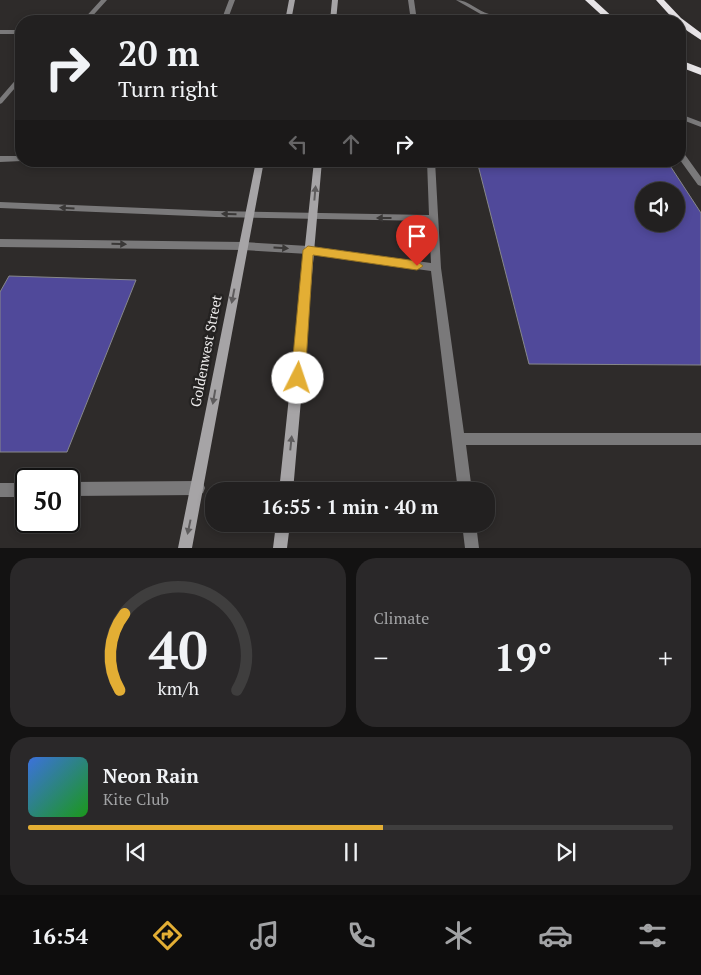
<!DOCTYPE html>
<html lang="en">
<head>
<meta charset="utf-8">
<style>
	body { margin:0; font-family:"PT Serif",serif; background:#2a2829; color:#f1f3f6; height:100vh; display:flex; flex-direction:column; font-size:19px; white-space:nowrap }
	* { box-sizing:border-box; margin:0 }
	p { font-size:16px; color:#a2a3a5 }
	.icon { flex:none; width:28px; height:28px; fill:none; stroke:currentColor; stroke-width:2; stroke-linecap:round; stroke-linejoin:round }
	.map { position:relative; height:548px; overflow:hidden }
	.sheet { display:flex; flex-direction:column; gap:10px; padding:10px; background:#131212; flex:1 }
	.sheet>* { flex:none }
	.banner { position:absolute; left:15px; top:15px; width:671px; height:152px; border-radius:20px; box-shadow:0 2px 8px #0003,0 0 0 1px #3f3e3e; background:#222020; color:#f1f3f6; overflow:hidden }
	.fabs { position:absolute; left:635px; top:182px; display:grid; gap:10px }
	.fabs a { display:grid; place-items:center; width:50px; height:50px; border-radius:50%; background:#222020; box-shadow:0 2px 8px #0003,0 0 0 1px #3f3e3e; font-size:25px }
	.speed { position:absolute; left:15px; top:468px; display:flex; gap:10px; font-size:25px; font-weight:700; text-align:center }
	.speed>* { display:grid; place-content:center; width:65px; height:65px; border-radius:50%; background:#222020; box-shadow:0 2px 8px #0003,0 0 0 1px #3f3e3e; line-height:1 }
	.speed .limit { border:2px solid #111; border-radius:8px; background:#fff; color:#111 }
	.pin { position:absolute; display:grid; place-items:center; width:42px; height:42px; color:#fff; margin:-51px -21px; border-radius:50% 50% 50% 0; rotate:-45deg; box-shadow:0 0 5px #0007 }
	.pin .icon { rotate:45deg }
	.me { position:absolute; width:55px; margin:-28px; rotate:4deg; stroke-linejoin:round; filter:drop-shadow(0 0 4px #0008) }
	.turn { display:flex; align-items:center; gap:18px; height:105px; padding:0 20px; font-size:22px }
	.turn .icon { width:65px; height:65px; stroke-width:2.5 }
	.turn b { display:block; font-size:35px; line-height:42px }
	.lanes { display:flex; align-items:center; height:48px; padding:0 20px; background:#0003; justify-content:center; gap:25px; direction:ltr }
	.lanes .off { opacity:.35 }
	.big { font-size:38px; font-weight:600; line-height:1.1 }
	.sheet .card { flex:1; display:flex; flex-direction:column; justify-content:center; gap:8px; min-width:0; padding:0 18px; border-radius:20px; background:#2a2829 }
	.sheet .dial { align-items:center; gap:0 }
	.dial svg { height:130px; overflow:visible; fill:none; stroke:#3f3e3e; stroke-width:7; stroke-linecap:round; text-anchor:middle }
	.dial text { fill:#f1f3f6; stroke:none }
	.song { display:flex; align-items:center; gap:15px }
	.cover { width:60px; height:60px; border-radius:8px; background:linear-gradient(135deg,hsl(220 70% 55%),hsl(120 70% 35%)) }
	.played { height:5px; border-radius:2px; background:linear-gradient(90deg,#e3ae34 55%,#3f3e3e 55%) }
	.keys { display:flex; justify-content:space-around; direction:ltr }
	.heat { display:flex; justify-content:space-between; align-items:center; font-size:28px; direction:ltr }
	.sheet .tiles { flex:1; display:grid; gap:10px; grid-template-columns:1fr 1fr }
	.card:last-child { grid-column:span 2 }
	.trip { position:absolute; left:205px; top:482px; width:290px; height:50px; border-radius:20px; background:#222020; box-shadow:0 2px 8px #0003,0 0 0 1px #3f3e3e; font-weight:600; line-height:50px; text-align:center }
	.menu { display:flex; height:80px; justify-content:space-around; align-items:center; background:#0e0d0d; color:#a2a3a5 }
	.menu .icon { width:35px; height:35px }
	.menu .on { color:#e3ae34 }
	.menu b { font-size:22px; color:#f1f3f6 }
	.map>svg:first-child { display:block }
	.building { fill:#50499a; stroke:#87888a; fill-rule:evenodd }
	.lines { fill:none; stroke-linecap:round; stroke-linejoin:round }
	.lane { fill:#7a797a; fill-rule:evenodd }
	.secondary { fill:#a6a4a6; fill-rule:evenodd }
	.highway { fill:#e7e4e7; fill-rule:evenodd }
	.oneway { fill:#5e5c5d }
	.oneway2 { fill:#3a3837 }
	.route { fill:#e3ae34; stroke:#947122 }
	.labels { text-anchor:middle; stroke-width:5; stroke-linejoin:round; paint-order:stroke }
	.street-label { font-size:14px; fill:#edebeb; stroke:#242221 }
</style>
</head>
<body>
<div class="map">
<svg width="701" height="548" viewBox="0 0 701 548">
	<rect width="100%" height="100%" fill="#2e2b2a"/>
	<path class="building" d="M477,161h190l34,52v152l-172,-1zM644,191h32v33h-32z
		M9,276l127,4 -69,172h-67v-160z"/>
	<g class="lines">
		<path class="lane" d="M101,0h6l-19,21h-6z
			M229,0h6l-8,21h-6z
			M408,0h6l3,21h-6z
			M456,0c13,0 21,11 33,14 13,2 30,-1 40,7l-45,-5z
			M0,30h21v4h-21z
			M21,75v6l-19,22 -2,1v-6l19,-22z
			M680,114l21,8v5l-21,-8z
			M680,151l3,1 18,25v9l-3,-1 -18,-25z
			M0,156h21l1,5 -22,1z
			M100,161h53l-4,3h-45z
			M427,161h8l6,107 23,165h237v12h-235l6,46h-14l-27,-220 -123,-17 -64,-4 -244,-3v-8l244,3 64,4 123,17 -2,-42 -213,-4 -216,-9v-6l216,9 213,4z
			M198,481l5,2 2,5 -2,5 -5,2 -129,1v-14z
			M0,483h26v14h-26z
			M462,524h14l3,24h-14z"/>
		<path class="secondary" d="M289,0h6l-4,21h-6z
			M332,0h6l-2,21h-6z
			M256,161h8l-72,387h-14z
			M314,161h8l-29,330h-14z
			M276,524h14l-3,24h-14z"/>
		<path class="highway" d="M585,0h9l23,21h-9z
			M656,0h8l17,18 20,15v7l-21,-14v-5h-5z
			M680,60l21,8v7l-21,-8z"/>
	</g>
	<defs><path id="oneway-solid" d="M-6-.8H1V-3.2L6.5 0L1 3.2V.8H-6Z" transform="scale(1.25)"/></defs>
	<g class="oneway">
		<use href="#oneway-solid" transform="translate(315 193) rotate(-85)"/>
		<use href="#oneway-solid" transform="translate(233 296) rotate(101)"/>
		<use href="#oneway-solid" transform="translate(214 397) rotate(100)"/>
		<use href="#oneway-solid" transform="translate(291 443) rotate(-84)"/>
		<use href="#oneway-solid" transform="translate(189 527) rotate(102)"/>
	</g>
	<g class="oneway2">
		<use href="#oneway-solid" transform="translate(67 208) rotate(-177)"/>
		<use href="#oneway-solid" transform="translate(229 214) rotate(-179)"/>
		<use href="#oneway-solid" transform="translate(384 218) rotate(180)"/>
		<use href="#oneway-solid" transform="translate(119 244) rotate(1)"/>
		<use href="#oneway-solid" transform="translate(281 248) rotate(4)"/>
	</g>
	<path class="route" d="M308,246l109,15 6,5 -6,4 -104,-15 -8,123 -2,5 -5,2 -5,-2 -2,-5 12,-128z"/>
	<g class="labels">
		<g class="street-label">
			<text transform="translate(206 351) rotate(-79)" y="5">Goldenwest Street</text>
		</g>
	</g>
</svg>
<div class="fabs">
<a><svg class="icon" aria-label="sound" viewBox="0 0 24 24"><path d="M4 9h4l5-4v14l-5-4H4zM17 9q2 3 0 6"/></svg></a>
</div>
<div class="speed"><div class="limit">50</div></div>
<div class="pin" style="left:417px;top:266px;background:#d93025"><svg class="icon" aria-label="arrive" viewBox="0 0 24 24"><path d="M6 21V4h12l-3 4 3 4H6"/></svg></div>
<svg class="me" style="left:298px;top:378px" viewBox="-20 -20 40 40"><circle r="19" fill="#fff"/><path d="M0-13L10 11 0 6-10 11z" fill="#e3ae34"/></svg>
<div class="trip">16:55 · 1 min · 40 m</div>
<div class="banner">
<div class="turn"><svg class="icon" aria-label="right" viewBox="0 0 24 24"><path d="M7 20v-9h11M14 6l5 5-5 5"/></svg><div><b>20 m</b>Turn right</div></div>
<div class="lanes"><svg class="icon off" aria-label="left" viewBox="0 0 24 24"><path d="M17 20v-9H6M10 6l-5 5 5 5"/></svg><svg class="icon off" aria-label="ahead" viewBox="0 0 24 24"><path d="M12 20V5M6 11l6-6 6 6"/></svg><svg class="icon" aria-label="right" viewBox="0 0 24 24"><path d="M7 20v-9h11M14 6l5 5-5 5"/></svg></div>
</div>
</div>
<section class="sheet">
<div class="tiles">
<div class="card dial"><svg viewBox="0 0 100 80">
<path d="M14 69A42 42 0 1 1 86 69"/>
<path d="M14 69A42 42 0 0 1 17 22" stroke="#e3ae34"/>
<text x="50" y="56" font-size="32" font-weight="700">40</text>
<text x="50" y="72" font-size="11">km/h</text>
</svg></div>
<div class="card"><p>Climate</p>
<div class="heat"><a>−</a><b class="big">19°</b><a>+</a></div>
</div>
<div class="card">
<div class="song"><i class="cover"></i><div><b>Neon Rain</b><p>Kite Club</p></div></div>
<div class="played"></div>
<div class="keys"><svg class="icon" aria-label="previous" viewBox="0 0 24 24"><path d="M18 5L8 12l10 7zM5 5v14"/></svg><svg class="icon" aria-label="pause" viewBox="0 0 24 24"><path d="M8 5v14M16 5v14"/></svg><svg class="icon" aria-label="next" viewBox="0 0 24 24"><path d="M6 5l10 7-10 7zM19 5v14"/></svg></div>
</div>
</div>
</section>
<nav class="menu">
<b>16:54</b>
<svg class="icon on" aria-label="directions" viewBox="0 0 24 24"><path d="M12 3l9 9-9 9-9-9zM9 14v-3h6M13 9l2 2-2 2"/></svg>
<svg class="icon" aria-label="music" viewBox="0 0 24 24"><path d="M9 18V5l10-2v13"/><circle cx="6" cy="18" r="3"/><circle cx="16" cy="16" r="3"/></svg>
<svg class="icon" aria-label="phone" viewBox="0 0 24 24"><path d="M5 4h4l2 5-3 2q2 4 5 5l2-3 5 2v4C11 20 4 13 5 4z"/></svg>
<svg class="icon" aria-label="climate" viewBox="0 0 24 24"><path d="M12 3v18M4 7l16 10M4 17L20 7"/></svg>
<svg class="icon" aria-label="car" viewBox="0 0 24 24"><path d="M5 17H2v-5l4-1 3-4h7l3 4 3 1v5h-3M9 17h6M6 11h13"/><circle cx="7" cy="17" r="2"/><circle cx="17" cy="17" r="2"/></svg>
<svg class="icon" aria-label="filters" viewBox="0 0 24 24"><path d="M4 7h16M4 17h16"/><circle cx="9" cy="7" r="2"/><circle cx="15" cy="17" r="2"/></svg>
</nav>
</body>
</html>
